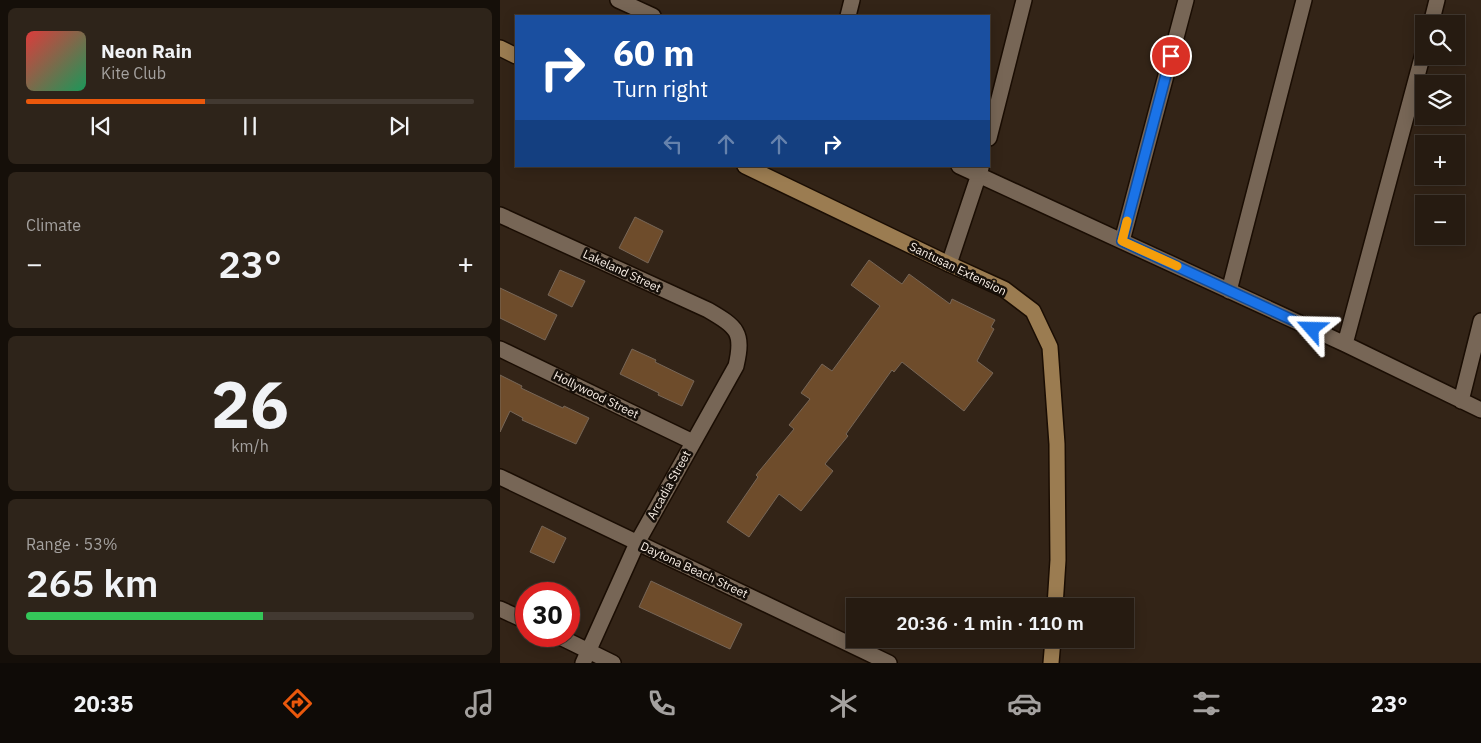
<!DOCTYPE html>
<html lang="en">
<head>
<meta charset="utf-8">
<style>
	body { margin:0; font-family:"IBM Plex Sans",sans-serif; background:#2e241a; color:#f1f3f6; height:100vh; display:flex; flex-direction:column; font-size:19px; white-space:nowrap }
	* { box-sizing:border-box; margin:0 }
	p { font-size:16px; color:#a4a19f }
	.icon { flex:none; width:28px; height:28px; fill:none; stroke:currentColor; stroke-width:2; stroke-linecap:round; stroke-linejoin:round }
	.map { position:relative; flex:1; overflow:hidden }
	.sheet { display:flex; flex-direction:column; gap:8px; padding:8px; background:#150f09; width:500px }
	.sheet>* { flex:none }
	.hud { position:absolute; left:15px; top:15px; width:475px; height:152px; border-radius:0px; box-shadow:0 2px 12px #0003,0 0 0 1px #423931; background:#1a4fa0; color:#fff; overflow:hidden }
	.fabs { position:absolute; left:915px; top:15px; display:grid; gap:10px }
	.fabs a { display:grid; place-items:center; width:50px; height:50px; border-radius:0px; background:#261b11; box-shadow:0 2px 12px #0003,0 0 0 1px #423931; font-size:25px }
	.speed { position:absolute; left:15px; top:582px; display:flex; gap:10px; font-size:25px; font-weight:700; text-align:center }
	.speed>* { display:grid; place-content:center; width:65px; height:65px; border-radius:50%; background:#261b11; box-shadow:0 2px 12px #0003,0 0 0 1px #423931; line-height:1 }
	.speed .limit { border:8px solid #d22; background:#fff; color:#111 }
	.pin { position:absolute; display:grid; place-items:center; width:42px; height:42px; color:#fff; margin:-21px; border:2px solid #fff; border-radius:50%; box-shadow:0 1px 5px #0007 }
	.me { position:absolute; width:55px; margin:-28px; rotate:295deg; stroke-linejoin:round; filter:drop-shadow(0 0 4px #0008) }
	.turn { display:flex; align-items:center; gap:18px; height:105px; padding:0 15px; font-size:22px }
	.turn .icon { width:65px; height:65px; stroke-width:2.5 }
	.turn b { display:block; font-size:35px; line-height:42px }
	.lanes { display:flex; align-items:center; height:48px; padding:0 15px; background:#0003; justify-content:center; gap:25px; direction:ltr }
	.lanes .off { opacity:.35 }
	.big { font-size:38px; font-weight:600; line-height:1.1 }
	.sheet .widget { flex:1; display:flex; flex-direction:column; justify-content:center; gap:8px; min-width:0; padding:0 18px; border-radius:8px; background:#2e241a }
	.sheet .dial { align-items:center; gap:0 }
	.dial b { font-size:65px; line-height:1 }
	.song { display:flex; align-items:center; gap:15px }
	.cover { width:60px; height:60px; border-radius:8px; background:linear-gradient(135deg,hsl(0 70% 55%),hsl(150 70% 35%)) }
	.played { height:5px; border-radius:2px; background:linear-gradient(90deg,#ea580c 40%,#423931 40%) }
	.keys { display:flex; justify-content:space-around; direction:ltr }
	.heat { display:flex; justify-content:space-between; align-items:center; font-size:28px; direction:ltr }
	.charge { height:8px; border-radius:4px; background:linear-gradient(90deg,#34c759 53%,#423931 0) }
	.trip { position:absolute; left:346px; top:598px; width:288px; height:50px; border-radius:0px; background:#261b11; box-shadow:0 2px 12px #0003,0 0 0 1px #423931; font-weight:600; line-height:50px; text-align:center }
	.menu { display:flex; height:80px; justify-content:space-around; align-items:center; background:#0f0b07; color:#a4a19f }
	.menu .icon { width:35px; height:35px }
	.menu .current { color:#ea580c }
	.menu b { font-size:22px; color:#f1f3f6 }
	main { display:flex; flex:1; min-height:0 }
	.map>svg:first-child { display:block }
	.building { fill:#6e4c2b; stroke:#776657 }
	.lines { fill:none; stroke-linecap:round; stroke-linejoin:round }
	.street-casing { stroke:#1a0d03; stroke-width:18 }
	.secondary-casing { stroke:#1a0d03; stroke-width:18 }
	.street { stroke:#776656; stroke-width:15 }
	.secondary { stroke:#9b7c51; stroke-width:15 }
	.route-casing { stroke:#114b97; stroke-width:12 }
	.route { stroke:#1a73e8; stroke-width:9 }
	.slow { stroke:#f59e0b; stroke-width:9 }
	.labels { text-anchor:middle; stroke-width:5; stroke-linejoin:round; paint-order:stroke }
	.street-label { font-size:12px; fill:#f9efe6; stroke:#160f09 }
</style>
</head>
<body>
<main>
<section class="sheet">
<div class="widget">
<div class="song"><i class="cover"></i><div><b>Neon Rain</b><p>Kite Club</p></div></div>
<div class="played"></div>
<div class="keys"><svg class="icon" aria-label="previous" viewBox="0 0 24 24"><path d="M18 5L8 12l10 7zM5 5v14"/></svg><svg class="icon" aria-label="pause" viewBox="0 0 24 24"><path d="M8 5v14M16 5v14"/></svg><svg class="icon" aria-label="next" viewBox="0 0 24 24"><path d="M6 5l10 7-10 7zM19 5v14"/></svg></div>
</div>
<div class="widget"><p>Climate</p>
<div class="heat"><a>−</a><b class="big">23°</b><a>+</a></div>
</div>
<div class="widget dial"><b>26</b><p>km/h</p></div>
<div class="widget"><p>Range · 53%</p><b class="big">265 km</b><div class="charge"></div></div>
</section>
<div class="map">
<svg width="981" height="663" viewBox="0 0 981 663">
	<rect width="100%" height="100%" fill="#332417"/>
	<path class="building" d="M135,217l28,14 -15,32 -29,-15z
		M369,260l33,24 7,-10 41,30 2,-5 43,21 -4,7 3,2 -17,32 16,12 -29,38 -62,-49 -8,10 -2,-2 -46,64 2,2 -23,28 8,7 -32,40 -22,-17 -30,43 -22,-15 31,-45 -2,-2 38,-46 -5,-4 21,-26 -9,-6 21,-29 10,7 48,-65 -29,-21z
		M60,270l25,11 -13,26 -24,-12z
		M0,288l57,27 -12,25 -45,-22z
		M132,349l24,11 -1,2 39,19 -12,25 -24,-11 1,-2 -39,-19z
		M0,375l22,11 -1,2 42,20 1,-2 25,12 -13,26 -54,-24 1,-2 -13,-7 -10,21z
		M42,526l24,12 -12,25 -24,-11z
		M151,581l91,43 -12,25 -91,-42z"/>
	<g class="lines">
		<g class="street-casing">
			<path id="street" d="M118,0l35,16
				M348,16l4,-16
				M931,24l6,-24
				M489,138l35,-138
				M459,166l386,178 136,66
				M0,215l208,95c29,17 36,22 28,56l-99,177 -54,120
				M622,241l64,-241
				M449,264l32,-96
				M729,291l75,-291
				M845,344l79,-294
				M0,349l193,93
				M961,401l20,-80
				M0,477l389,186
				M0,609l26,12
				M58,636l55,27"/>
		</g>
		<g class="secondary-casing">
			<path id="secondary" d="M0,48l16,8
				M245,166l204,98 55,25 29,22 17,36 7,97 1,116 -3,46
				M551,663l2,-24"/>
		</g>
		<use href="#street" class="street"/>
		<use href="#secondary" class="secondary"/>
	</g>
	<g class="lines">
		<g class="route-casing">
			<path id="route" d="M671,56l-49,185 190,88"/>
		</g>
		<use href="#route" class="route"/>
		<path class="slow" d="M627,221l-5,20 55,25"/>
	</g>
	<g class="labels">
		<g class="street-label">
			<text transform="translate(458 269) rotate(26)" y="4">Santusan Extension</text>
			<text transform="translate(122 271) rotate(25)" y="4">Lakeland Street</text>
			<text transform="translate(96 395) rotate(26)" y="4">Hollywood Street</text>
			<text transform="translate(169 485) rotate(-61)" y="4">Arcadia Street</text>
			<text transform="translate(194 570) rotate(25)" y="4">Daytona Beach Street</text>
		</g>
	</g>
</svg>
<div class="fabs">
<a><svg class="icon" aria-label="search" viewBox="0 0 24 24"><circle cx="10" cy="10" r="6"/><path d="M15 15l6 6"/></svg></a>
<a><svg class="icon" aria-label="layers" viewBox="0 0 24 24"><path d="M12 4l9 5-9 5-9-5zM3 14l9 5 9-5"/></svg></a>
<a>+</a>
<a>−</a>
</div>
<div class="speed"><div class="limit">30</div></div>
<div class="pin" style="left:671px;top:56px;background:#d93025"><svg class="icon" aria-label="arrive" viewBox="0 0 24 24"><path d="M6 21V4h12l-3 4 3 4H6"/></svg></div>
<svg class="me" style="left:812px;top:329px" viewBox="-20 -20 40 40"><path d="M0-17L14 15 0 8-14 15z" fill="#1a73e8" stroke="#fff" stroke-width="4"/></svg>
<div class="trip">20:36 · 1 min · 110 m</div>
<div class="hud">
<div class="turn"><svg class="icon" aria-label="right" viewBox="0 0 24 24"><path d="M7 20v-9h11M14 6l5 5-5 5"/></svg><div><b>60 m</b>Turn right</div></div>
<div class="lanes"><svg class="icon off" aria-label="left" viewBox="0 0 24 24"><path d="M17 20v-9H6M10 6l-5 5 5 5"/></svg><svg class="icon off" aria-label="ahead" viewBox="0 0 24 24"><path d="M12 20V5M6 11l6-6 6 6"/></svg><svg class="icon off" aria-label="ahead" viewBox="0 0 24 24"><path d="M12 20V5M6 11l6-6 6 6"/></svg><svg class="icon" aria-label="right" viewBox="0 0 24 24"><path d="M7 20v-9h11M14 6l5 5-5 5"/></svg></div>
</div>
</div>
</main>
<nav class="menu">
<b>20:35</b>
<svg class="icon current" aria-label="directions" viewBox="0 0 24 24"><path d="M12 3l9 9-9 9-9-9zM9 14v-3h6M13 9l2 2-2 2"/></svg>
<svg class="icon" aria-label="music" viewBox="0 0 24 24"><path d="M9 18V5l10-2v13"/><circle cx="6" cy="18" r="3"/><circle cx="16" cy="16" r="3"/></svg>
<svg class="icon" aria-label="phone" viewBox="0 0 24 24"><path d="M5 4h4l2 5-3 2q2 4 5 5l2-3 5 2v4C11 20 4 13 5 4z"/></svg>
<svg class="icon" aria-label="climate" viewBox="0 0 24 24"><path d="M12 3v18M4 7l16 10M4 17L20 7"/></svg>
<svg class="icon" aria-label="car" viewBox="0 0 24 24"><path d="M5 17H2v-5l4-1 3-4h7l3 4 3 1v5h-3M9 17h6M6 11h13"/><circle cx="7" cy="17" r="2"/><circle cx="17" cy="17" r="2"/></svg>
<svg class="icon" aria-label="filters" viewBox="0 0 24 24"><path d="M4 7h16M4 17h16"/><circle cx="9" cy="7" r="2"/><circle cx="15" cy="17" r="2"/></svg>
<b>23°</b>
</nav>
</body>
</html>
